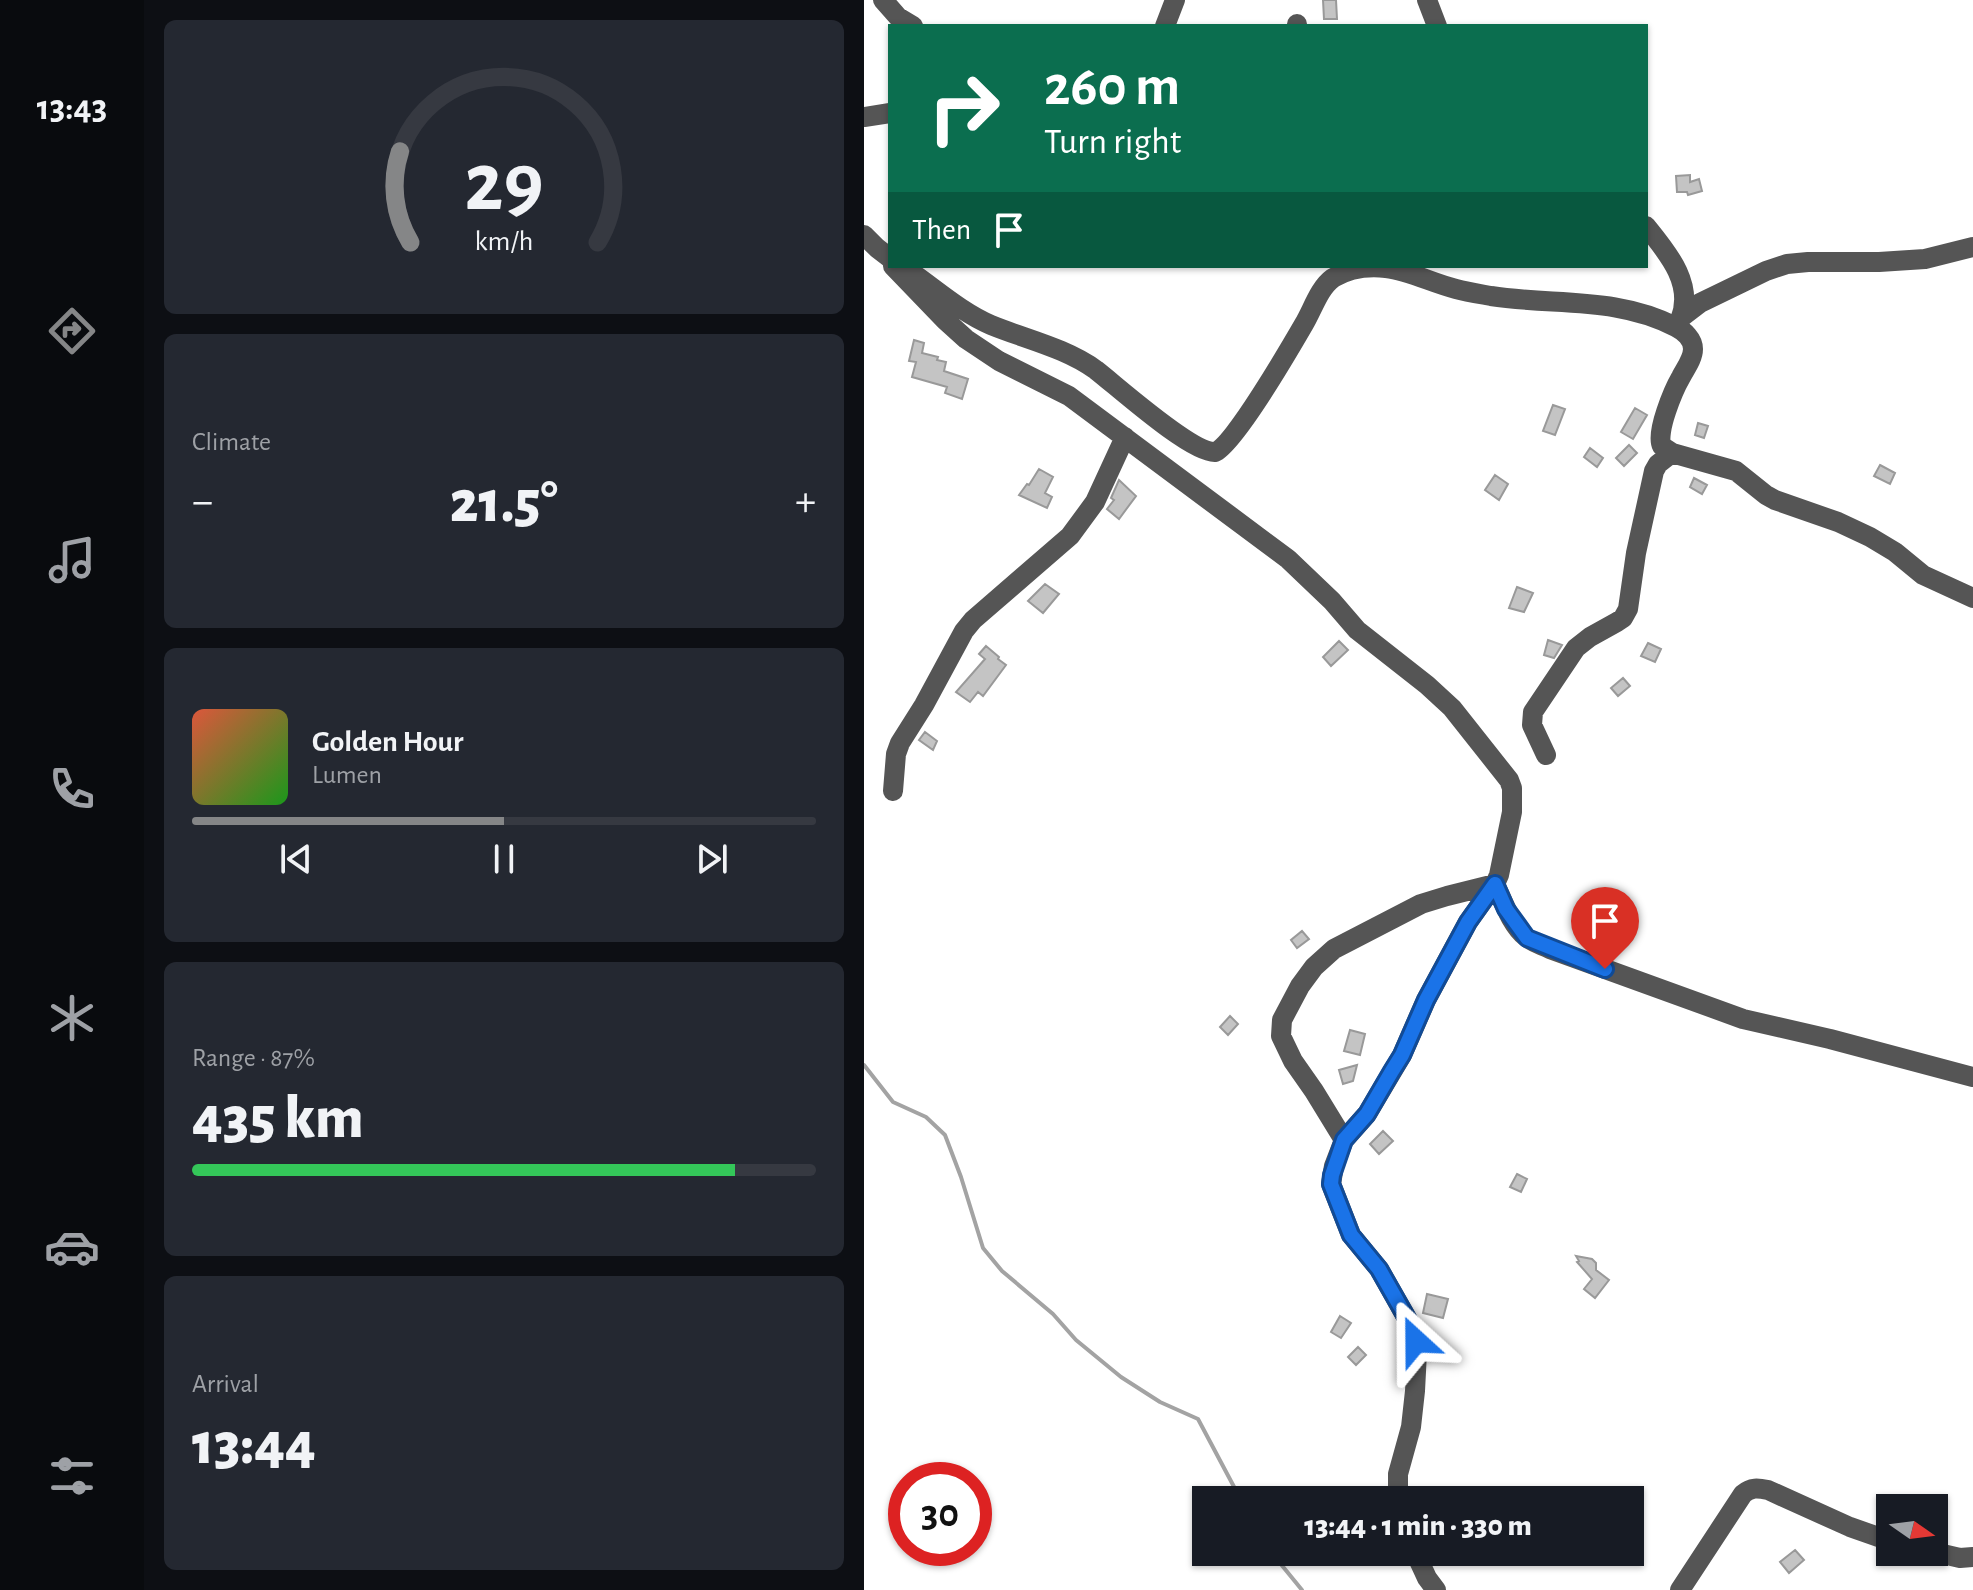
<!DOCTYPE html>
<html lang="en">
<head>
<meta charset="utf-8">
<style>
	body { margin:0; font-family:"Alegreya Sans",sans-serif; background:#242831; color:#f1f3f6; height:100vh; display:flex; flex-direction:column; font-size:30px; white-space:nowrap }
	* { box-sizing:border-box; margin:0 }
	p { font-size:26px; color:#9ea1a6 }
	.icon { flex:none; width:44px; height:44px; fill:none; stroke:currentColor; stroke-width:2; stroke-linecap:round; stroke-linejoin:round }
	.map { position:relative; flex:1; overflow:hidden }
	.side { display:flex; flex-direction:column; gap:20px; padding:20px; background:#0d0f14; width:720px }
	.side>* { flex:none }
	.top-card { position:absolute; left:24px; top:24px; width:760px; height:244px; border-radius:0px; box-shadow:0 2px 6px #0004; background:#0b6e4f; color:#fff; overflow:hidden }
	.needle { width:52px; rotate:104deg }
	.buttons { position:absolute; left:1012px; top:1494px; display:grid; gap:16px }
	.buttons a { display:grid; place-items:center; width:72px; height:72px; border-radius:0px; background:#171b24; box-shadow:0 2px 6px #0004; font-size:40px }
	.speed { position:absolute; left:24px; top:1462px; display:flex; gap:16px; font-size:40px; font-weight:700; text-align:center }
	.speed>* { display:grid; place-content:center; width:104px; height:104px; border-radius:50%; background:#171b24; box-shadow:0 2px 6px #0004; line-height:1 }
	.speed .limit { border:12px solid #d22; background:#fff; color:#111 }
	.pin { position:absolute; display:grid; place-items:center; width:68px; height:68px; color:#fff; margin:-82px -34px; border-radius:50% 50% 50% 0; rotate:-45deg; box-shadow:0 0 8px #0007 }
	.pin .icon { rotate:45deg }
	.me { position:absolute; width:88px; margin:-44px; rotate:336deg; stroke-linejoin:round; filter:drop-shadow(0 0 6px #0008) }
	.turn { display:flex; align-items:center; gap:28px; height:168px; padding:0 24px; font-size:36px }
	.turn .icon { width:104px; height:104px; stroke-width:2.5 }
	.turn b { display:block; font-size:56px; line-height:68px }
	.then { display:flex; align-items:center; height:76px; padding:0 24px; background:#0003; gap:16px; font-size:30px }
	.big { font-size:60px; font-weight:800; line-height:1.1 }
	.side .card { flex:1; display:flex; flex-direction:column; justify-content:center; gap:12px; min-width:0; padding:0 28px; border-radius:12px; background:#242831 }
	.side .dial { align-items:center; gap:0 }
	.dial svg { height:208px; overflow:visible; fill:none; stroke:#363941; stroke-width:7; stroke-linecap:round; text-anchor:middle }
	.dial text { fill:#f1f3f6; stroke:none }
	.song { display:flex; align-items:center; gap:24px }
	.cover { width:96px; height:96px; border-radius:12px; background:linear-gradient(135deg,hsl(10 70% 55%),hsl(120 70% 35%)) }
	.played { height:8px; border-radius:4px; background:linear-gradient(90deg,#858687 50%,#363941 50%) }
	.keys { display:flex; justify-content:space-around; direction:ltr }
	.heat { display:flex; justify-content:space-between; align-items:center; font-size:44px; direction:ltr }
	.charge { height:12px; border-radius:6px; background:linear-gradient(90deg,#34c759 87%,#363941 0) }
	.trip { position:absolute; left:328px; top:1486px; width:452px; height:80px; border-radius:0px; background:#171b24; box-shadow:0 2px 6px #0004; font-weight:800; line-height:80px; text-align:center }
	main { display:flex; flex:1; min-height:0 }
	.menu { display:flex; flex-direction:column; width:144px; justify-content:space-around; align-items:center; background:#090b0e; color:#9ea1a6 }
	.menu .icon { width:56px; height:56px }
	.menu .current { color:#858687 }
	.menu b { font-size:36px; color:#f1f3f6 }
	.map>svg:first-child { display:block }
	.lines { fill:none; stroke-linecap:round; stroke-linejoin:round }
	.stream { stroke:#a3a3a3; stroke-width:4 }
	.building { fill:#c4c4c4; stroke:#999; stroke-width:2 }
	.minor { stroke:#555; stroke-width:20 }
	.route-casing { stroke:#114b97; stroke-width:20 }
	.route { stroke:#1a73e8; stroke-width:14 }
</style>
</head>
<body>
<main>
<nav class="menu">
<b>13:43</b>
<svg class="icon current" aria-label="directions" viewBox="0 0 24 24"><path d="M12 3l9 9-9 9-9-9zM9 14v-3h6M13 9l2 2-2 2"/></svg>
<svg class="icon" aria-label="music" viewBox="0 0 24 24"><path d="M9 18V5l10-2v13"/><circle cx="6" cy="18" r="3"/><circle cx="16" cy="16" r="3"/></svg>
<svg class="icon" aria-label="phone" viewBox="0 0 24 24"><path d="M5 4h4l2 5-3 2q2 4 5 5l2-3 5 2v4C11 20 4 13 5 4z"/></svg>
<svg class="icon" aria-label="climate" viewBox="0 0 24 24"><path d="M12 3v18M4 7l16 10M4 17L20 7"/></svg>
<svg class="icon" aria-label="car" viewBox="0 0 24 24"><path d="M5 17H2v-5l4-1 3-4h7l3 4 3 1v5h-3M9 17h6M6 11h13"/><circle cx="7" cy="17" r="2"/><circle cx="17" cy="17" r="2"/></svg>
<svg class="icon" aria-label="filters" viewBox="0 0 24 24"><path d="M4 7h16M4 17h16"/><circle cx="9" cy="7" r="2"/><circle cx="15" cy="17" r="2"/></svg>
</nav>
<section class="side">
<div class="card dial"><svg viewBox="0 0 100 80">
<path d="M14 69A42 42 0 1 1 86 69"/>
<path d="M14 69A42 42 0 0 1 10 34" stroke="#858687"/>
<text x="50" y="56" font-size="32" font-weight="700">29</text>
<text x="50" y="72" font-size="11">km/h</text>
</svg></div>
<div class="card"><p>Climate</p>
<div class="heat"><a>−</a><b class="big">21.5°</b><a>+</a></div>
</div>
<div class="card">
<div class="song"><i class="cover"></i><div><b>Golden Hour</b><p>Lumen</p></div></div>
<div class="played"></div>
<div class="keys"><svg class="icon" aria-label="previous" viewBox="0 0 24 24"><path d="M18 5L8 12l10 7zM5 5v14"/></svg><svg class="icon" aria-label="pause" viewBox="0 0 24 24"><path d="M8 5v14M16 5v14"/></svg><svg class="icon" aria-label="next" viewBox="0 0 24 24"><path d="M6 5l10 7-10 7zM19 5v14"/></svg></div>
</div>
<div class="card"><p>Range · 87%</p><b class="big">435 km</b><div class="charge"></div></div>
<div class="card"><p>Arrival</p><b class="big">13:44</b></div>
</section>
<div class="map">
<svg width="1109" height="1590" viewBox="0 0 1109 1590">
	<rect width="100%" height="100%" fill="#fff"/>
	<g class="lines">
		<path class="stream" d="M0,1065l29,37 33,15 19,18 16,42 22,71 19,23 51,43 23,26 45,37 39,25 38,17 43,81
			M407,1552l31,38"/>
	</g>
	<path class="building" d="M459,0h13l1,19h-13z
		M826,175v7l9,-3 3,12 -14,4 -1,-3h-10l-1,-16z
		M50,340l10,3 -2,10 16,4 -1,3 9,2 -2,9 24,8 -6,20 -17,-6 2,-6 -35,-10 4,-15 -7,-1z
		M689,405l12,4 -10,26 -12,-4z
		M771,408l12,7 -14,24 -12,-7z
		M834,423l10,3 -4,12 -9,-3z
		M765,445l8,8 -13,13 -8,-8z
		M726,448l13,10 -6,9 -13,-10z
		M1016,465l15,8 -5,11 -16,-8z
		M175,469l14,8 -8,16 7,4 -5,11 -28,-13 8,-11 2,1z
		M631,475l13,9 -9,16 -14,-10z
		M830,478l13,7 -5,9 -12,-7z
		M255,480l17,16 -17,23 -12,-10 7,-9 -3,-2z
		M181,584l14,10 -16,19 -15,-12z
		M653,587l16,6 -9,19 -15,-4z
		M684,640l14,5 -8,13 -10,-3z
		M475,641l9,9 -17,16 -8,-9z
		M784,643l13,6 -6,13 -14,-6z
		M122,646l13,11 -1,2 8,6 -23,31 -5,-4 -8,10 -14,-10 29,-33 -6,-5z
		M759,678l7,8 -12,10 -7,-8z
		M61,732l12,9 -4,9 -14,-10z
		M438,931l7,8 -12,9 -6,-8z
		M366,1016l8,8 -10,11 -8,-8z
		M486,1030l15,4 -5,21 -16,-4z
		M493,1065l-4,16 -10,3 -4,-14z
		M519,1131l10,10 -14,13 -9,-10z
		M653,1174l10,5 -6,13 -11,-5z
		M712,1256l16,3 4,4v7l13,10 -14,18 -11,-9 8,-10 -15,-17 2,-1z
		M563,1294l21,5 -5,19 -20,-5z
		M476,1316l11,7 -10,15 -10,-6z
		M494,1347l8,8 -10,10 -8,-8z
		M931,1550l9,10 -15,13 -9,-11z"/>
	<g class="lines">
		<path class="minor" d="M19,0l15,17 15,9
			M563,0l10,26
			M301,26l10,-26
			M433,26v-2
			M0,117l26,-4
			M782,226c21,26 49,58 34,94
			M0,235l13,13 13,10
			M29,266l52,54 21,19 33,22 70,35 219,163 44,42 25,29 70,55 25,23 57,72 3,8v24l-13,63 -4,9 -27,38 -42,78 -24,55 -19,32 -16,27 -23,26 -10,26 -3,18 20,51 28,34 34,60 4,23 -2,39 -4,36 -13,47v14l3,12
			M51,275c24,17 48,38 76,50 34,14 75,23 105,45 22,17 95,83 119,82 16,-2 78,-109 89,-128 9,-15 15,-36 29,-46 15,-9 35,-12 53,-10 24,3 46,15 70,21 11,3 24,5 35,7 63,10 125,0 185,31 8,4 17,12 17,22 0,10 -8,20 -12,28 -7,12 -26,56 -19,69 2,2 8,5 10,7l64,18 30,24 9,5 63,22 32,15 25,15 28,23 50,23
			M819,316l17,-13 66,-32 21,-7 21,-2h71l46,-3 48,-12
			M682,755l-14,-30 1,-13 43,-64 14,-11 27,-15 6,-4 5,-9 8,-56 18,-82 4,-7 14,-11
			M29,791l3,-37 4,-11 24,-38 40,-74 9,-11 97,-84 25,-34 30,-65
			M480,1140l-30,-49 -21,-30 -12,-25 1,-16 18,-34 14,-19 20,-18 87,-45 26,-8 48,-12c8,17 16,41 31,53 7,6 16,8 24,12l193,70 87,20 143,38
			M551,1552l12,26 9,12
			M1070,1552l26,6 13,-1
			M816,1590l63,-96c8,-7 15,-6 25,-4l82,37 40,14"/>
	</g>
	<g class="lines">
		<g class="route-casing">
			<path id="route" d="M552,1341l-3,-12 -34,-60 -28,-34 -20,-51 1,-9 12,-35 23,-26 25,-43 10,-16 24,-55 42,-78 27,-38 11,25 21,29 78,31"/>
		</g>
		<use href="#route" class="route"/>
	</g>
</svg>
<div class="buttons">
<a><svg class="needle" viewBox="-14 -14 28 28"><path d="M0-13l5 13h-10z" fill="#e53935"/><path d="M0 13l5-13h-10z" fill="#9ea1a6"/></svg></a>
</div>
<div class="speed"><div class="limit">30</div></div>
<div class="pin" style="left:741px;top:969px;background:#d93025"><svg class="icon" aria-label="arrive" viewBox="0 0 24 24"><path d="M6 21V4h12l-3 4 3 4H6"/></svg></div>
<svg class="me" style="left:552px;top:1341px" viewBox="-20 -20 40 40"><path d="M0-17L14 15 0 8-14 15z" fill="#1a73e8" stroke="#fff" stroke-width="4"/></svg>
<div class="trip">13:44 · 1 min · 330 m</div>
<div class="top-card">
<div class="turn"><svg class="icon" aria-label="right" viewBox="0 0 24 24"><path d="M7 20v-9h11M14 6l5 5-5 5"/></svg><div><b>260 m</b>Turn right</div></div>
<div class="then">Then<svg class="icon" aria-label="arrive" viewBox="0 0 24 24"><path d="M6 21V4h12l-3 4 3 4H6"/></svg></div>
</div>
</div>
</main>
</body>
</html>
